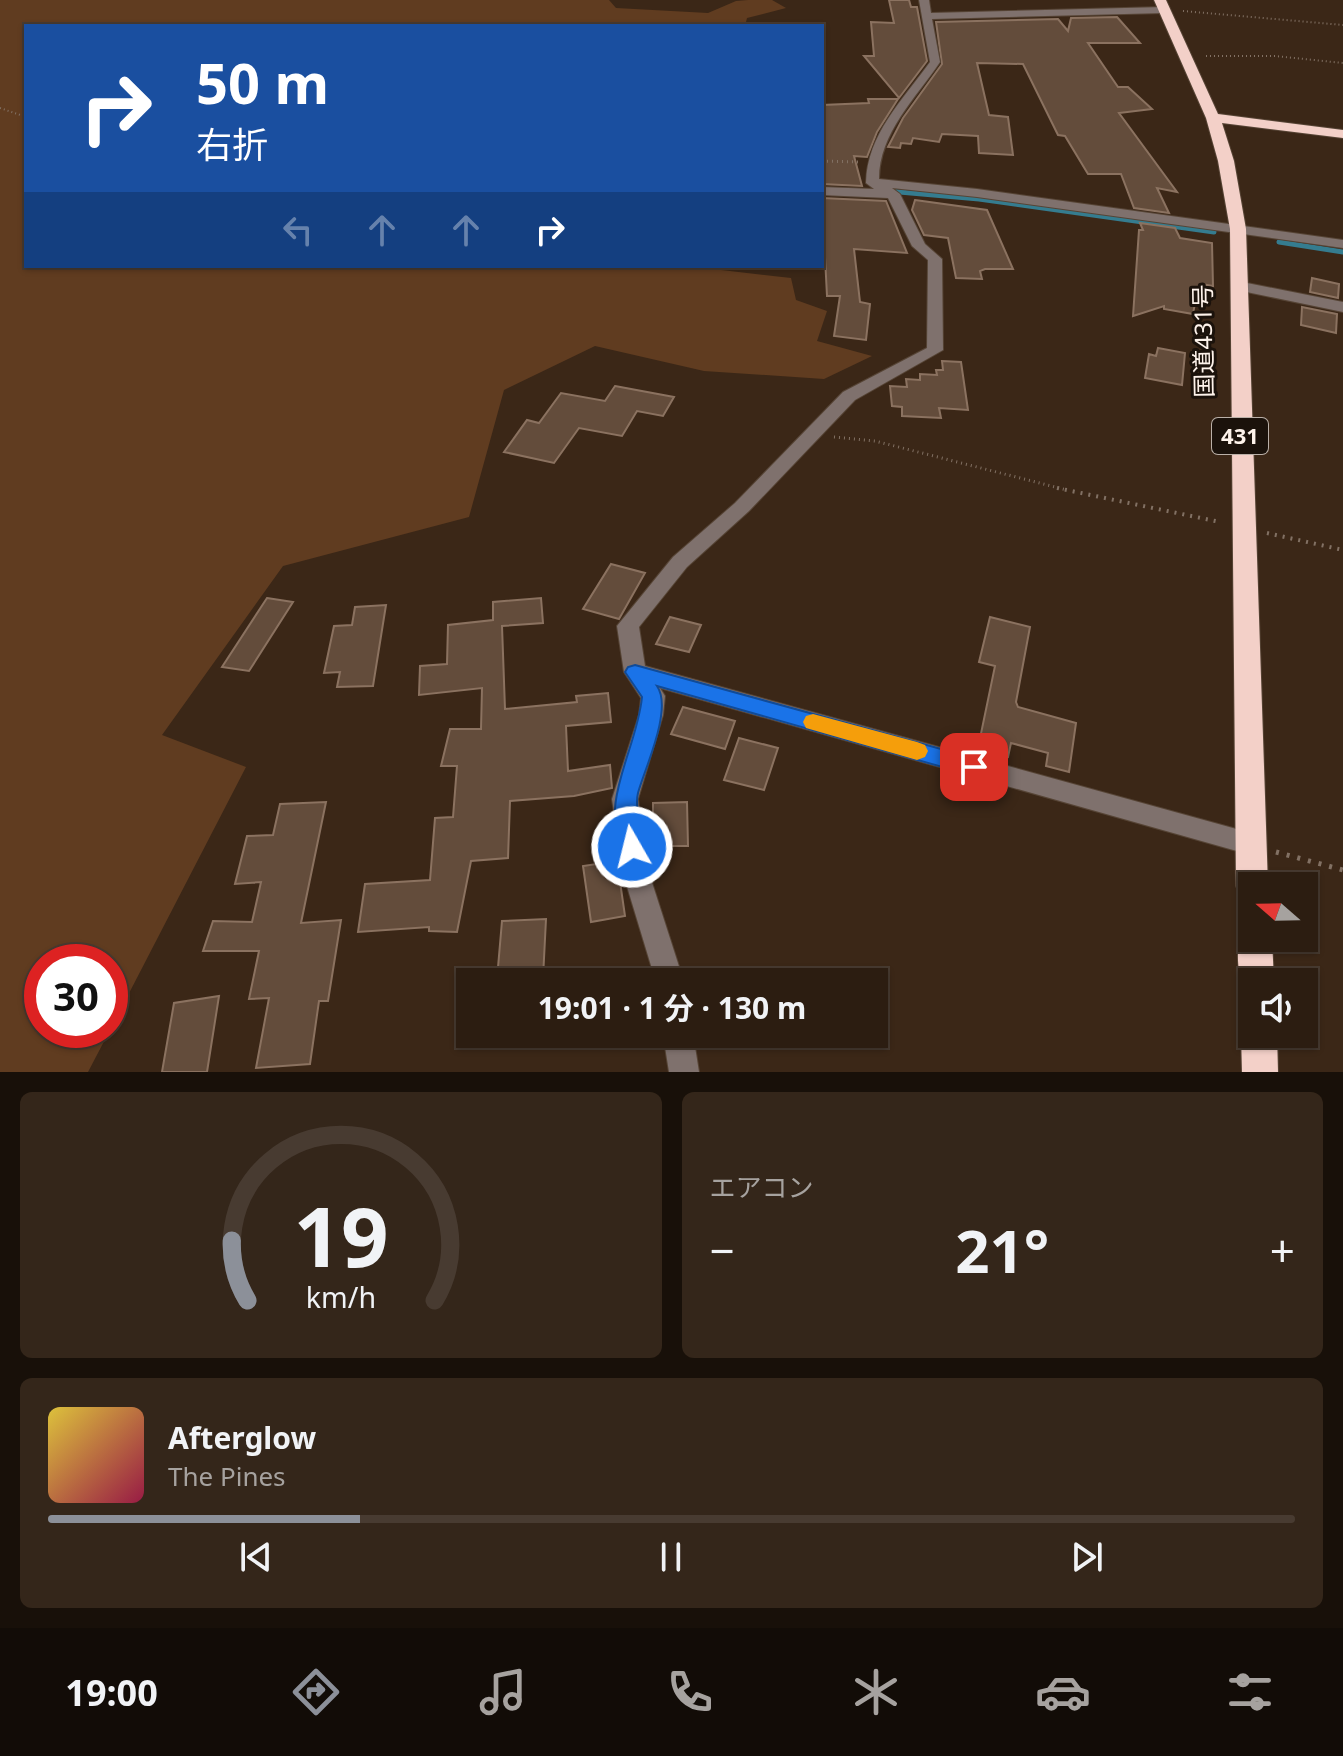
<!DOCTYPE html>
<html lang="ja">
<head>
<meta charset="utf-8">
<style>
	body { margin:0; font-family:"Noto Sans","Noto Sans JP",sans-serif; background:#34261a; color:#f1f3f6; height:100vh; display:flex; flex-direction:column; font-size:30px; white-space:nowrap }
	* { box-sizing:border-box; margin:0 }
	p { font-size:26px; color:#a6a29f }
	.icon { flex:none; width:44px; height:44px; fill:none; stroke:currentColor; stroke-width:2; stroke-linecap:round; stroke-linejoin:round }
	.map { position:relative; height:1072px; overflow:hidden }
	.drawer { display:flex; flex-direction:column; gap:20px; padding:20px; background:#181009; flex:1 }
	.drawer>* { flex:none }
	.banner { position:absolute; left:24px; top:24px; width:800px; height:244px; border-radius:0px; box-shadow:0 2px 6px #0004,0 0 0 2px #483b31; background:#1a4fa0; color:#fff; overflow:hidden }
	.needle { width:52px; rotate:290deg }
	.buttons { position:absolute; left:1238px; top:872px; display:grid; gap:16px }
	.buttons a { display:grid; place-items:center; width:80px; height:80px; border-radius:0px; background:#2c1d11; box-shadow:0 2px 6px #0004,0 0 0 2px #483b31; font-size:40px }
	.speed { position:absolute; left:24px; top:944px; display:flex; gap:16px; font-size:40px; font-weight:700; text-align:center }
	.speed>* { display:grid; place-content:center; width:104px; height:104px; border-radius:50%; background:#2c1d11; box-shadow:0 2px 6px #0004,0 0 0 2px #483b31; line-height:1 }
	.speed .limit { border:12px solid #d22; background:#fff; color:#111 }
	.pin { position:absolute; display:grid; place-items:center; width:68px; height:68px; color:#fff; margin:-34px; border-radius:16px; box-shadow:0 4px 12px #0006 }
	.me { position:absolute; width:88px; margin:-44px; rotate:352deg; stroke-linejoin:round; filter:drop-shadow(0 0 6px #0008) }
	.turn { display:flex; align-items:center; gap:28px; height:168px; padding:0 40px; font-size:36px }
	.turn .icon { width:104px; height:104px; stroke-width:2.5 }
	.turn b { display:block; font-size:56px; line-height:68px }
	.lanes { display:flex; align-items:center; height:76px; padding:0 40px; background:#0003; justify-content:center; gap:40px; direction:ltr }
	.lanes .off { opacity:.35 }
	.big { font-size:60px; font-weight:700; line-height:1.1 }
	.drawer .card { flex:1; display:flex; flex-direction:column; justify-content:center; gap:12px; min-width:0; padding:0 28px; border-radius:12px; background:#34261a }
	.drawer .dial { align-items:center; gap:0 }
	.dial svg { height:208px; overflow:visible; fill:none; stroke:#483b31; stroke-width:7; stroke-linecap:round; text-anchor:middle }
	.dial text { fill:#f1f3f6; stroke:none }
	.song { display:flex; align-items:center; gap:24px }
	.cover { width:96px; height:96px; border-radius:12px; background:linear-gradient(135deg,hsl(50 70% 55%),hsl(340 70% 35%)) }
	.played { height:8px; border-radius:4px; background:linear-gradient(90deg,#8c9099 25%,#483b31 25%) }
	.keys { display:flex; justify-content:space-around; direction:ltr }
	.heat { display:flex; justify-content:space-between; align-items:center; font-size:44px; direction:ltr }
	.drawer .tiles { flex:1; display:grid; gap:20px; grid-template-columns:1fr 1fr }
	.card:last-child { grid-column:span 2 }
	.trip { position:absolute; left:456px; top:968px; width:432px; height:80px; border-radius:0px; background:#2c1d11; box-shadow:0 2px 6px #0004,0 0 0 2px #483b31; font-weight:700; line-height:80px; text-align:center }
	.menu { display:flex; height:128px; justify-content:space-around; align-items:center; background:#120c07; color:#a6a29f }
	.menu .icon { width:56px; height:56px }
	.menu .selected { color:#8c9099 }
	.menu b { font-size:36px; color:#f1f3f6 }
	.map>svg:first-child { display:block }
	.green { fill:#603c20 }
	.lines { fill:none; stroke-linecap:round; stroke-linejoin:round }
	.stream { stroke:#357c8f; stroke-width:5 }
	.building { fill:#634c3b; stroke:#8b7260; stroke-width:2 }
	.street-casing { stroke:#564435; stroke-width:2 }
	.highway-casing { stroke:#564435; stroke-width:2 }
	.path-far3 { stroke:#827164; stroke-width:2; stroke-dasharray:1 3; stroke-linecap:butt }
	.path-far2 { stroke:#827164; stroke-width:3; stroke-dasharray:1 4; stroke-linecap:butt }
	.path-far1 { stroke:#827164; stroke-width:4; stroke-dasharray:2 6; stroke-linecap:butt }
	.path { stroke:#827164; stroke-width:5; stroke-dasharray:3 8; stroke-linecap:butt }
	.street { fill:#7f716d; fill-rule:evenodd }
	.highway { fill:#f3d0c8; fill-rule:evenodd }
	.route { fill:#1a73e8; stroke:#114b97; stroke-width:2 }
	.slow { fill:#f59e0b }
	.labels { text-anchor:middle; stroke-width:6; stroke-linejoin:round; paint-order:stroke }
	.shield { fill:#1b120b; stroke:#bab0a8; stroke-width:2 }
	.shield-label { font-size:22px; font-weight:bold; fill:#fef3eb }
	.street-label { font-size:24px; fill:#fef3eb; stroke:#1b120b }
</style>
</head>
<body>
<div class="map">
<svg width="1343" height="1072" viewBox="0 0 1343 1072">
	<rect width="100%" height="100%" fill="#3b2717"/>
	<path class="green" d="M0,0h609l7,8 92,5 28,-12 12,-1h24l14,8 -39,10 -2,8h-719v240h661l104,12 5,22 31,11 -10,30 55,15 -48,23 -120,-8 -109,-25 -91,44 -35,127 -186,49 -121,169 84,32 -136,263v-68h-68v68h68l-22,42h-88z"/>
	<g class="lines">
		<path class="stream" d="M888,191l91,8 235,33
			M1279,242l64,10"/>
	</g>
	<path class="building" d="M889,0h20l2,7h6l10,54 -28,37 -35,-42h10l-3,-34 23,1z
		M1117,17l23,26h-52l30,44h10l24,22 -33,4 58,79 -20,-4 12,25 -35,-5 -13,-34h-33l-23,-38 -7,-1 -35,-71 -46,-1 12,52 19,2 5,38 -34,-2 -1,-17 -36,-2 -3,8 -26,-4 -2,6 -10,-1 -1,5 -12,-1 15,-29 39,-54 -6,-42 122,-3 10,12 3,-13z
		M868,99h30l-21,33 -10,25 -13,-1 8,30 -40,-2v-79l47,-2z
		M822,198l64,3 21,52 -53,-4 6,53 10,2 -4,36 -32,-4 6,-40h-13z
		M915,200l72,10 26,59h-28l-5,2 2,8 -26,-1 -8,-40 -24,-3 -12,-25z
		M1140,223l35,5 5,10 32,5 1,43 -6,-1v20l-12,-2 -2,11 -29,-5v-3l-31,10 6,-86h4z
		M1312,278l27,6 -1,14 -28,-6z
		M1302,307l35,7 -1,19 -35,-8z
		M1158,348l27,5 -3,32 -37,-7 4,-24 7,2z
		M942,361l19,1 7,48 -29,-2 2,10 -39,-2v-9l-10,-1 -2,-20 17,1 -1,-8 14,1v-6l17,1 -1,-5h7z
		M615,386l59,11 -11,19 -26,-5 -15,25 -43,-8 -25,35 -50,-11 23,-32 12,3 22,-30 44,8z
		M611,564l34,9 -26,46 -36,-10z
		M267,598l26,4 -44,69 -27,-4z
		M541,598l2,25 -41,3 3,83 72,-7 -1,-6 32,-3 3,29 -45,4 2,45 42,-6 2,23 -38,8 -64,5 -2,57 -37,3 -14,71 -28,-1v-4l-71,5 7,-48 65,-4 5,-62 18,-1 4,-51h-16l9,-37h31l1,-41 -63,7 1,-29 27,-2 1,-39 45,-5v-18z
		M386,605l-13,81 -36,1 3,-15 -16,1 10,-47 18,-1 3,-18z
		M670,617l31,8 -12,27 -33,-8z
		M990,617l40,10 -14,75 2,5 58,16 -7,49 -23,-6 2,-13 -37,-10 -3,14 -30,-9 17,-82 -16,-4z
		M683,707l52,14 -10,28 -54,-15z
		M739,738l39,10 -14,42 -40,-10z
		M326,802l-25,121 40,-3 -13,81h-9l-9,63 -54,4 13,-70 -20,1 10,-48h-56l10,-30 39,1 9,-40 -26,2 12,-48 26,-1 7,-31z
		M687,802l1,44h-35v-43z
		M617,861l8,55 -34,6 -8,-56z
		M546,919l-3,59 -46,1 5,-58z
		M219,996l-12,76h-45l12,-69z"/>
	<g class="lines">
		<g class="street-casing">
			<path id="street" d="M919,0h10l2,13 233,-6 5,3 -5,3 -232,6 8,43c-24,36 -61,71 -61,117l98,10 366,51v8l-366,-51 -85,-9 8,6 25,50 17,15 1,91 -88,50 -106,111 -62,56 -48,60 6,39 606,167 9,3 4,8 -4,8 -9,3 -591,-167 5,8 -2,19 -25,84 10,71 36,112h-28l-34,-112 -10,-71 27,-84 2,-17 -17,-26 -7,-46 56,-69 62,-54 108,-111 84,-44 1,-88 -16,-14 -24,-48 -66,-3v-8l52,2 -8,-6c1,-49 37,-83 64,-121z
				M1237,281l106,21v10l-111,-23v-6z
				M663,1034h30l6,38h-30z"/>
		</g>
		<g class="highway-casing">
			<path id="highway" d="M1154,0h12l52,114 125,16v8l-121,-15 12,38 12,68 22,657h-16v15l-11,-5 -5,-10 -6,-657 -12,-68 -12,-43z
				M1252,923v15h20l2,44h-22v15l-7,-3c-8,-19 -10,-48 -2,-67z
				M1252,1019v15h25l1,38h-36l-1,-38 5,-13z"/>
		</g>
		<path class="path-far3" d="M1183,11l160,14
			M1206,56h69l68,7
			M0,108l26,9"/>
		<path class="path-far2" d="M822,161l37,1
			M834,437l41,4 192,49"/>
		<path class="path-far1" d="M1057,488l163,34
			M1267,533l76,17"/>
		<path class="path" d="M1276,852l67,18"/>
		<use href="#street" class="street"/>
		<use href="#highway" class="highway"/>
	</g>
	<path class="route" d="M635,665l339,93 8,2 3,7 -3,7 -8,2 -317,-90c16,23 -12,82 -19,107 -5,20 11,42 2,61l-8,3 -9,-3c-25,-53 14,-104 19,-157l-17,-25 3,-5z"/>
	<path class="slow" d="M813,714l104,28 8,3 3,6 -3,6 -8,3 -111,-32 -3,-6 3,-6z"/>
	<g class="labels">
		<rect class="shield" x="1212" y="418" width="56" height="36" rx="6"/>
		<g class="shield-label">
			<text x="1240" y="444">431</text>
		</g>
		<g class="street-label">
			<text transform="translate(1204 341) rotate(-91)" y="8">国道431号</text>
		</g>
	</g>
</svg>
<div class="buttons">
<a><svg class="needle" viewBox="-14 -14 28 28"><path d="M0-13l5 13h-10z" fill="#e53935"/><path d="M0 13l5-13h-10z" fill="#a6a29f"/></svg></a>
<a><svg class="icon" aria-label="sound" viewBox="0 0 24 24"><path d="M4 9h4l5-4v14l-5-4H4zM17 9q2 3 0 6"/></svg></a>
</div>
<div class="speed"><div class="limit">30</div></div>
<div class="pin" style="left:974px;top:767px;background:#d93025"><svg class="icon" aria-label="arrive" viewBox="0 0 24 24"><path d="M6 21V4h12l-3 4 3 4H6"/></svg></div>
<svg class="me" style="left:632px;top:847px" viewBox="-20 -20 40 40"><circle r="17" fill="#1a73e8" stroke="#fff" stroke-width="3"/><path d="M0-11L8 9 0 5-8 9z" fill="#fff"/></svg>
<div class="trip">19:01 · 1 分 · 130 m</div>
<div class="banner">
<div class="turn"><svg class="icon" aria-label="right" viewBox="0 0 24 24"><path d="M7 20v-9h11M14 6l5 5-5 5"/></svg><div><b>50 m</b>右折</div></div>
<div class="lanes"><svg class="icon off" aria-label="left" viewBox="0 0 24 24"><path d="M17 20v-9H6M10 6l-5 5 5 5"/></svg><svg class="icon off" aria-label="ahead" viewBox="0 0 24 24"><path d="M12 20V5M6 11l6-6 6 6"/></svg><svg class="icon off" aria-label="ahead" viewBox="0 0 24 24"><path d="M12 20V5M6 11l6-6 6 6"/></svg><svg class="icon" aria-label="right" viewBox="0 0 24 24"><path d="M7 20v-9h11M14 6l5 5-5 5"/></svg></div>
</div>
</div>
<section class="drawer">
<div class="tiles">
<div class="card dial"><svg viewBox="0 0 100 80">
<path d="M14 69A42 42 0 1 1 86 69"/>
<path d="M14 69A42 42 0 0 1 8 46" stroke="#8c9099"/>
<text x="50" y="56" font-size="32" font-weight="700">19</text>
<text x="50" y="72" font-size="11">km/h</text>
</svg></div>
<div class="card"><p>エアコン</p>
<div class="heat"><a>−</a><b class="big">21°</b><a>+</a></div>
</div>
<div class="card">
<div class="song"><i class="cover"></i><div><b>Afterglow</b><p>The Pines</p></div></div>
<div class="played"></div>
<div class="keys"><svg class="icon" aria-label="previous" viewBox="0 0 24 24"><path d="M18 5L8 12l10 7zM5 5v14"/></svg><svg class="icon" aria-label="pause" viewBox="0 0 24 24"><path d="M8 5v14M16 5v14"/></svg><svg class="icon" aria-label="next" viewBox="0 0 24 24"><path d="M6 5l10 7-10 7zM19 5v14"/></svg></div>
</div>
</div>
</section>
<nav class="menu">
<b>19:00</b>
<svg class="icon selected" aria-label="directions" viewBox="0 0 24 24"><path d="M12 3l9 9-9 9-9-9zM9 14v-3h6M13 9l2 2-2 2"/></svg>
<svg class="icon" aria-label="music" viewBox="0 0 24 24"><path d="M9 18V5l10-2v13"/><circle cx="6" cy="18" r="3"/><circle cx="16" cy="16" r="3"/></svg>
<svg class="icon" aria-label="phone" viewBox="0 0 24 24"><path d="M5 4h4l2 5-3 2q2 4 5 5l2-3 5 2v4C11 20 4 13 5 4z"/></svg>
<svg class="icon" aria-label="climate" viewBox="0 0 24 24"><path d="M12 3v18M4 7l16 10M4 17L20 7"/></svg>
<svg class="icon" aria-label="car" viewBox="0 0 24 24"><path d="M5 17H2v-5l4-1 3-4h7l3 4 3 1v5h-3M9 17h6M6 11h13"/><circle cx="7" cy="17" r="2"/><circle cx="17" cy="17" r="2"/></svg>
<svg class="icon" aria-label="filters" viewBox="0 0 24 24"><path d="M4 7h16M4 17h16"/><circle cx="9" cy="7" r="2"/><circle cx="15" cy="17" r="2"/></svg>
</nav>
</body>
</html>
